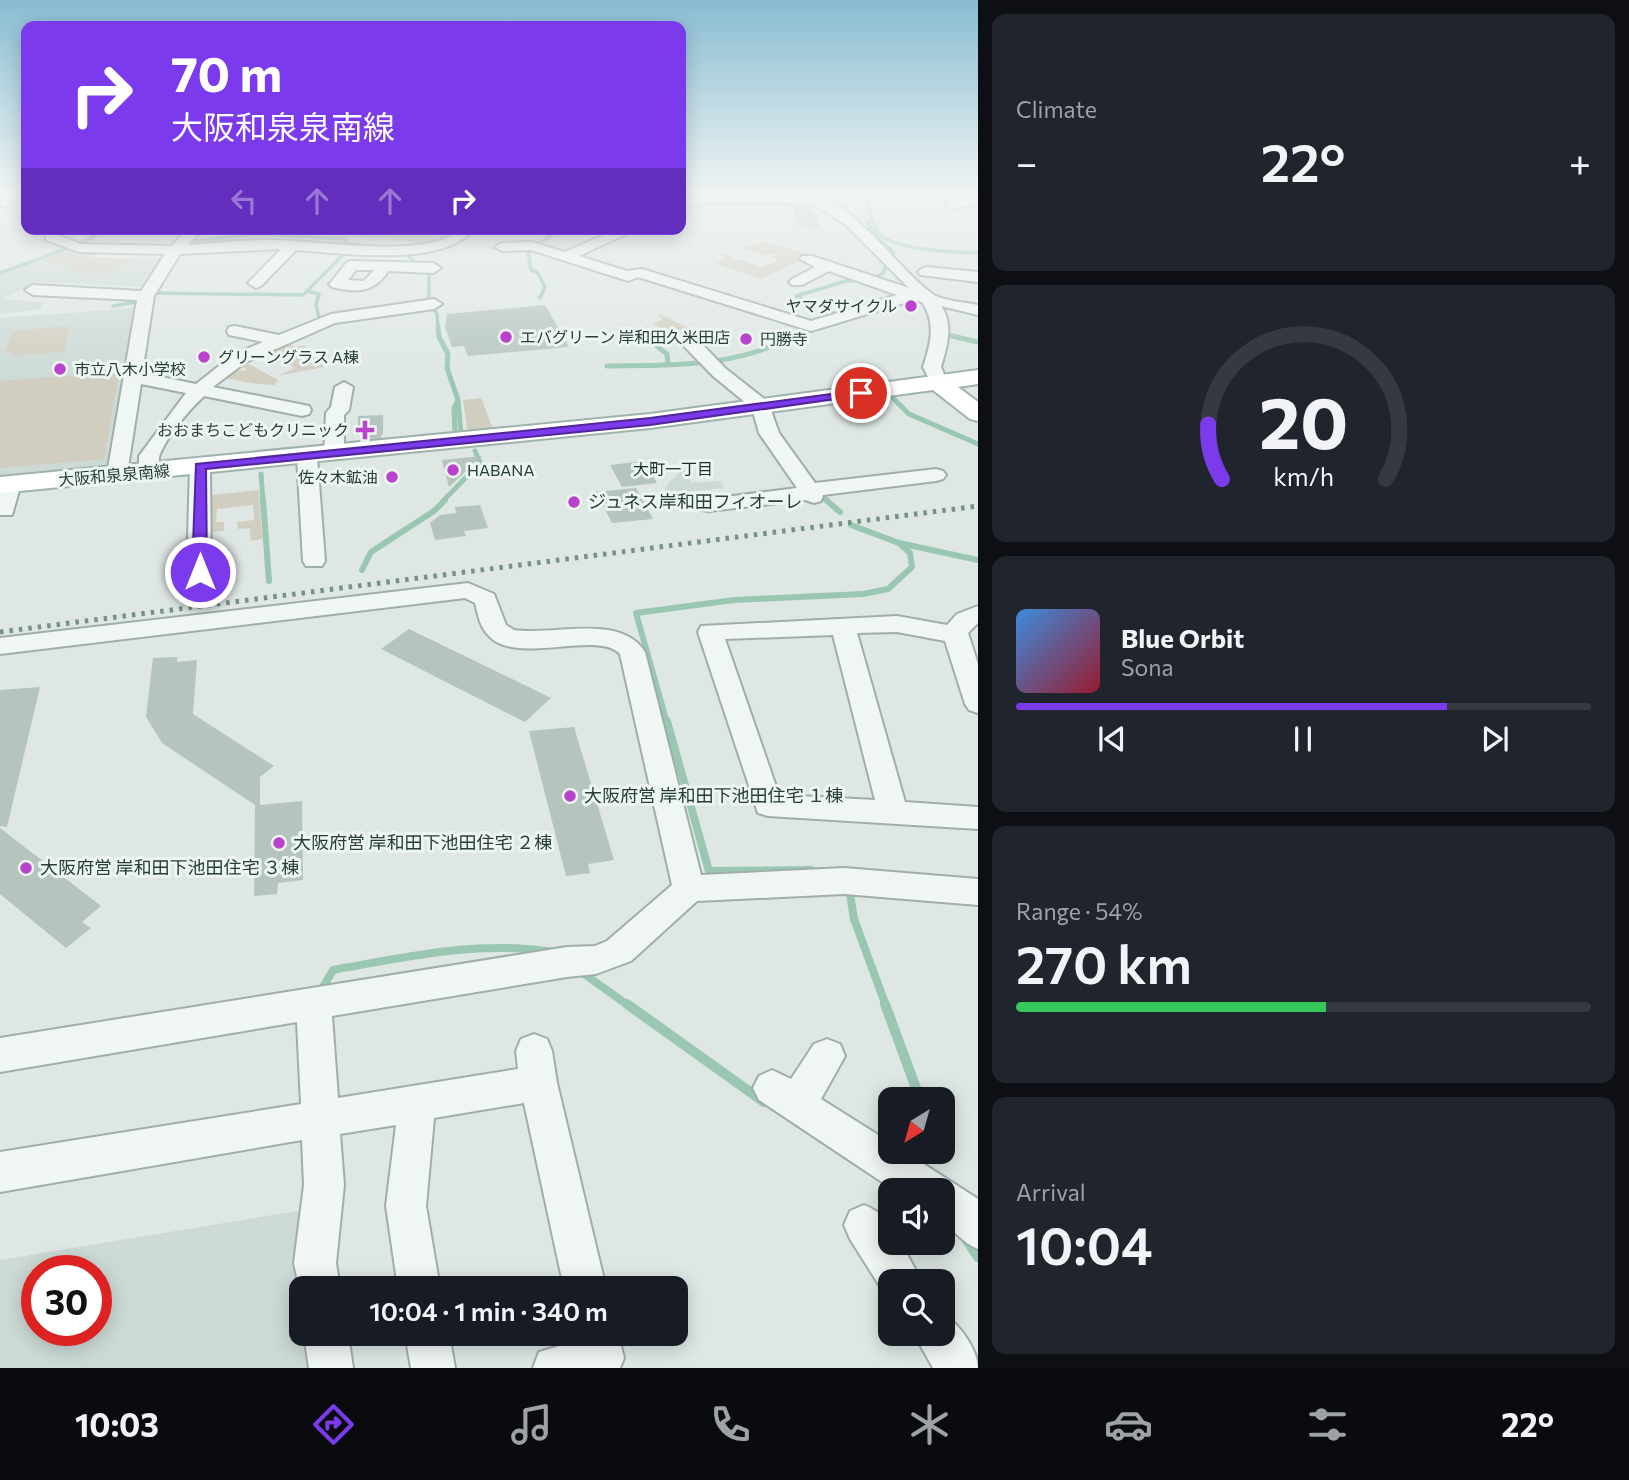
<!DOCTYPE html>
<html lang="en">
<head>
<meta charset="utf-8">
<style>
	body { margin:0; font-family:Commissioner,"Noto Sans JP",sans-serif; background:#20242c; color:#f1f3f6; height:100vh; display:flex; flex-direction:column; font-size:26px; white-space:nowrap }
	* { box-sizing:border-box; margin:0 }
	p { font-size:23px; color:#9ea1a6 }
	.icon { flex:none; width:38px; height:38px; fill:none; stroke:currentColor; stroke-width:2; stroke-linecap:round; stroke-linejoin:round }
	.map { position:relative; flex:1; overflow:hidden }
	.drawer { display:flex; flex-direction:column; gap:14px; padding:14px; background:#0d0f14; width:651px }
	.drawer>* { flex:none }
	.banner { position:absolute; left:21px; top:21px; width:665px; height:214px; border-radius:14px; box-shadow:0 4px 18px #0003; background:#7c3aed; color:#fff; overflow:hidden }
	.needle { width:46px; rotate:217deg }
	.controls { position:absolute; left:878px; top:1087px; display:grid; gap:14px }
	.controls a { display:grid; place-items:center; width:77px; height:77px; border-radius:14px; background:#171b24; box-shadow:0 4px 18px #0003; font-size:35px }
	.speed { position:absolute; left:21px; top:1255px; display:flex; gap:14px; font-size:35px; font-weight:700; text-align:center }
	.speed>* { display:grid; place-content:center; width:91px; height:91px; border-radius:50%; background:#171b24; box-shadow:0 4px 18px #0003; line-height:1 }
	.speed .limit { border:10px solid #d22; background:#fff; color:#111 }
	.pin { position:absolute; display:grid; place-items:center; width:60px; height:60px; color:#fff; margin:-30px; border:4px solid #fff; border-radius:50%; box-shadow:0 2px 7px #0007 }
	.me { position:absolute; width:77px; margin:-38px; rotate:0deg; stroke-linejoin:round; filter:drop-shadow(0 0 5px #0008) }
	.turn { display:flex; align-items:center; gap:24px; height:147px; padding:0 35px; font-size:32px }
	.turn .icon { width:91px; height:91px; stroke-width:2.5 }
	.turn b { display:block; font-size:49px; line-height:60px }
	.lanes { display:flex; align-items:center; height:66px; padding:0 35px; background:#0003; justify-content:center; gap:35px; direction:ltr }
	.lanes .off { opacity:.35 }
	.big { font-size:52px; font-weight:600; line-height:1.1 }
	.drawer .card { flex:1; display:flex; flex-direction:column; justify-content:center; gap:10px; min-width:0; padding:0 24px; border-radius:14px; background:#20242c }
	.drawer .dial { align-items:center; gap:0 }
	.dial svg { height:182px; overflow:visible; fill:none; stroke:#363941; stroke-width:7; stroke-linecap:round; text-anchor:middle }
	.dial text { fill:#f1f3f6; stroke:none }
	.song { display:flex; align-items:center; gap:21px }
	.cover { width:84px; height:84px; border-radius:10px; background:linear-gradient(135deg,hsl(210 70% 55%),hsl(350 70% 35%)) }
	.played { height:7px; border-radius:4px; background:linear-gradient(90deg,#7c3aed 75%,#363941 75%) }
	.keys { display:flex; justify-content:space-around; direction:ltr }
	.heat { display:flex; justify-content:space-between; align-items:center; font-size:38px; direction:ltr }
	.charge { height:10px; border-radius:5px; background:linear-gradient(90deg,#34c759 54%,#363941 0) }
	.trip { position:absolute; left:289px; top:1276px; width:399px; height:70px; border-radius:14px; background:#171b24; box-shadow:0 4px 18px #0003; font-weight:600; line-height:70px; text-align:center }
	.dock { display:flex; height:112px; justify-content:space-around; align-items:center; background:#090b0e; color:#9ea1a6 }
	.dock .icon { width:49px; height:49px }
	.dock .current { color:#7c3aed }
	.dock b { font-size:32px; color:#f1f3f6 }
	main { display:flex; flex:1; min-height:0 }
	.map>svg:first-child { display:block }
	.built { fill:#ccd9d4; fill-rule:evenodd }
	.green { fill:#d1cdbf }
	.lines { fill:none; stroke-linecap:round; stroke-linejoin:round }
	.stream-far4 { stroke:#99c7b2; stroke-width:3.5 }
	.stream-far3 { stroke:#99c7b2; stroke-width:5 }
	.stream-far2 { stroke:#99c7b2; stroke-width:6 }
	.stream-far1 { stroke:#99c7b2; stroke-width:8 }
	.stream { stroke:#99c7b2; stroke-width:10 }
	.building { fill:#b5c4bf }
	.minor-casing { stroke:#a0aea9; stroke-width:4 }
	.major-casing { stroke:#9db3ab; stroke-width:4 }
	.minor { fill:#f0f6f4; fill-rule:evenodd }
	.major { fill:#fff; fill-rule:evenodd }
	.rail { stroke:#779188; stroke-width:5; stroke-dasharray:3.5 6; stroke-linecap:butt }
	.route { fill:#7c3aed; stroke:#51269a; stroke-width:2 }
	.poi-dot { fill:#ba43cd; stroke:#edf5f2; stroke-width:2.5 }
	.labels { text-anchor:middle; stroke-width:6; stroke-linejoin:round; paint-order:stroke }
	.far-poi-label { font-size:16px; fill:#273e36; stroke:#edf5f2; text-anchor:start }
	.far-neighbourhood-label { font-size:16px; fill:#1a2f28; stroke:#edf5f2 }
	.far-street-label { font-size:16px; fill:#273e36; stroke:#edf5f2 }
	.poi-label { font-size:18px; fill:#273e36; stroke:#edf5f2; text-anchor:start }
</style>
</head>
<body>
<main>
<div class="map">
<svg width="978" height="1368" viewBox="0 0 978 1368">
	<rect width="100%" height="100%" fill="#dee7e4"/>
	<path class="built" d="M69,248l33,2 -10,7 70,2 -18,21 -3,7 -104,-5 -35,17 41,3 -3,7 -40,5v-39z
		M136,308l-24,157 -112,11v-158z
		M683,469l9,14 28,-2 4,7 -62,7 6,-12z
		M309,1209l-8,79v46h13l5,34h-319v-108zM37,1270h59v60h-59z"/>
	<path class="green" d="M257,229h202c-14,15 -33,17 -52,12z
		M765,241l46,14 -50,24 -45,-15 10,-6 -9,-3 5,-2 11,4 -3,3h11l21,7 16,-7 -7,-3 11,-5 -15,4 -26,-9z
		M64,252l23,5 44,2c-21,21 -32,15 -61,13l3,-2 -4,-5 -27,-4z
		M660,314l32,16 -36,13 -30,-11 8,-5 22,9 12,-5 -16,-7 11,-5 -5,-3z
		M70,326l-6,26 -53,4v-4l-6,1 7,-22z
		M291,344l4,3 8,-2 21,22 -47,9 18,-8 -26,-16z
		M247,363l31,17 -4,5 10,1 -33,-3 -31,-6 9,-8 16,2 2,-2 -7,-3z
		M119,372l-15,87 -104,9v-87z
		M481,398l12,31 -25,4 -5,-33z
		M259,490l3,49 -11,2 -1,-13 -12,1 -1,-7 17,-2 -1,-15 -36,4 -1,13h8v9l-19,2v-37z"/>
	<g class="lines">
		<path class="stream-far4" d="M866,193c3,12 4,27 11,38 13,20 78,21 101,22
			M874,221h-8l11,16 17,15 -3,8
			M193,241l63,-7 89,5v3
			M404,250l12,14 13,1v37l8,12 1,15
			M0,273l84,-31 22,-13
			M310,292l9,2 -3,11 4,16 -5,3
			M152,298v-5l151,2 42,-42v-10l19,3
			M540,298l5,-11 -8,-15 -6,-2 -3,-19 33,-22
			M113,306l24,-4
			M840,316l-44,-20 50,-15 25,-1 12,-7 3,-7
			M803,329l5,-4"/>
		<path class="stream-far3" d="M438,327l1,10 9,17 -1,14 11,32 -4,8 1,27
			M622,332l27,8 18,14 1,11
			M948,335l30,7
			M607,366c66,-1 144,2 199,-39
			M889,394l20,20 69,30
			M458,401l3,33
			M261,474l2,27
			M816,491l12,10
			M443,501l37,-38 -5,-12"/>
		<path class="stream-far2" d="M263,500l6,81
			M826,500l14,12
			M851,525l48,18 79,17
			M362,570l9,-18 63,-41 11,-11
			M667,723l-31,-110 98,-13 129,-6 25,-5 24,-22 -2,-14 -11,-10"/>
		<path class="stream-far1" d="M667,721l42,150 102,-1
			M849,888l5,31 32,87
			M580,971l49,35
			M322,989l11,-19c74,-13 145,-30 220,-18"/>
		<path class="stream" d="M627,1004l137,98
			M885,1004l35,95
			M915,1170l9,-18
			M966,1239l12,18"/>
	</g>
	<path class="building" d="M792,206l21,1 7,21 -21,-1z
		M545,305l24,42 -101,9 -4,-10 -12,1 -7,-20 2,-13z
		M383,415v18l-3,5 -15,1 -7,-7v-16z
		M482,456l-33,31 -7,-27z
		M644,461l13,22 -35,4 -12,-22z
		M636,488l17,31 -41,4 -16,-31z
		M480,505l8,23 -24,3 2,5 -31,4 -5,-17 10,-8 16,-2 -1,-6z
		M409,629l142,69 -26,24 -144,-73z
		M177,657v5l20,-2 -4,54 81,52 -14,11v28l42,-4 1,79 -25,3 -1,11 -23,2 1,-91 -93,-62 -16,-26 7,-59z
		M40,687l-33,140 -7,-1v-136z
		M574,727l40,133 -26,4 2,9 -24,3 -37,-145z
		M0,828l101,78 -19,16 9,6 -25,20 -66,-54z"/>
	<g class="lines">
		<g class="minor-casing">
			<path id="minor" d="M2,193h12l-5,13h-9z
				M800,193c50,0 93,72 131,100 11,8 33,9 47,12v10l-37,-9c13,18 6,41 0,61l7,16 -3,4h-12l-10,-20c8,-24 13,-44 -1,-65l-8,-2 -103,31 -173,-54 -10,4 -97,-31 -29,1 -7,-4 7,-4 30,-1 33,10 52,-23h20l-58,27 48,15 15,-2 169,52 86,-26 -68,-24 -27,14h-10l-3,-3 3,-3 23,-12 -15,-8 2,-3h10l97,32 -63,-63 -32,-21 -104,-2 -29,5v-8c40,-10 81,-3 122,-2z
				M978,196v8l-26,5 -7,-4 2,-3z
				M45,229h14l-1,6 23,9 91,2 15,-17h15l-14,16c27,-2 54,-5 81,-5 39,-1 164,21 190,-11h14c-28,39 -133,24 -177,21l-35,36 -5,2 -8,-5 33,-34 -101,5 -26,42 -12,77 54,11 38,-30 29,-12 -34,-7 -2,-4 2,-4 6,-1 44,9 52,-21 103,-15 8,5 -8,5 -99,14 -89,39 -33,25 96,19 2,4 -2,4 -7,2 -98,-20c-16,15 -35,38 -44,58 -3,7 1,14 -4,21h-14l-3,-4v-15l47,-63 -45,-9 -14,90 -3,4h-14l-3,-4 30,-174 -104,-5 -8,-5 8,-5 108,6 24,-37 -86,-2 -33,-12z
				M352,261l81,2 8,5 -8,5 -45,-2c-13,22 -33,22 -56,16l-3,-3 3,-3 15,-19zM356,270h18l-10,11 -16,-1z
				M926,267l52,5v10l-57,-7 -3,-3 3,-3z
				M691,338l6,1 28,29 43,34 11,31 36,50 121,-14 7,2 3,4 -3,4 -7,2 -113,14 -2,6 -7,2 -9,-3 -96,11 -8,-1 -3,-5 3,-5 96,-12 -38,-55 -7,-25 -39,-32 -28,-29 -3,-4 3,-4z
				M344,382l9,5 -4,23 -5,5v39l-3,4h-14l-3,-4 2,-41 5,-6 4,-20z
				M307,451l7,2 3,4 8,104 -3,5h-16l-3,-5 -6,-104 3,-4z
				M200,460l7,2 3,4 1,106 -4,5h-16l-4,-5 3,-106 3,-4z
				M11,478l7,2 3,4 -9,31h-12v-29l4,-6z
				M468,583l26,11 12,31 8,5c40,6 106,-17 131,22l56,223 143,-7 134,11v26l-134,-11 -147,7 -66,60 -35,13 -29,3 -235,39 6,82 180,-29 -2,-18 5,-12 13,-5 13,5 5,12 5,32 49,205h-42l-40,-185 -90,15 -8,88 14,82h-42l-12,-82 10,-81 -56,9 4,51 -8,78 4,25h-39v8l-7,-33 10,-78 -2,-45 -302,52v-40l301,-48 -4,-82 -297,50v-34l567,-91 28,-1 12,-5 65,-56 -52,-231c-22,-24 -102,11 -130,-17 -10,-9 -12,-22 -15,-34l-10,-5 -465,56v-16z
				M978,606v17l-10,10 10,31v49l-9,-3 -4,-6 -20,-63 -48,-9 -40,1 48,169 73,5v22l-210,-13 -10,-3 -60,-181 3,-6 196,-10 50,9 10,-11zM833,635l42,165 -96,-5 -54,-156z
				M827,1039l13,5 5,12 -24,43 70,44v9h14l73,47v50c-15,-6 -22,-17 -35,-26v-33h-49l-135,-90 -6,-12 6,-12 13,-6 19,9 23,-35z
				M864,1205c18,7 27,18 27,37h9l22,39h-31v17l-5,-2 -36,-57 -6,-14 6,-14z
				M943,1315c16,7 35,36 35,53h-45l-19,-34h29z
				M304,1334h44l5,34h-44z
				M405,1334h44l6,34h-44z
				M574,1334h44l6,24 -4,10h-87l6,-16 37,-11z"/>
		</g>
		<g class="major-casing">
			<path id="major" d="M978,370v14l-20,3 20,15v19l-8,-2 -37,-29 -283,38 -650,65v-16l650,-63z"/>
		</g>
		<use href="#minor" class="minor"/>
		<use href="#major" class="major"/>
		<path class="rail" d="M0,632l978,-126"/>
	</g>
	<linearGradient id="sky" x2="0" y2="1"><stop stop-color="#88bcd2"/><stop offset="0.5" stop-color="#f0f4f3"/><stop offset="1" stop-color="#f0f4f3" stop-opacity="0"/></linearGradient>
	<rect width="978" height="384" fill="url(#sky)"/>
	<path class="route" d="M861,390l4,1v4l-215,30 -444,44 1,103 -7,4 -8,-4 4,-108 454,-46z"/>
	<g class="poi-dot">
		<circle cx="911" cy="306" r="7"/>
		<circle cx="506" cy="337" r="7"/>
		<circle cx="746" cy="339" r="7"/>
		<circle cx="204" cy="357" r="7"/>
		<circle cx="60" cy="369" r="7"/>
		<path d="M361.5 419.5h7v7h7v7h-7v7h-7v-7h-7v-7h7z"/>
		<circle cx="453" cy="470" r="7"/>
		<circle cx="392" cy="477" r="7"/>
		<circle cx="574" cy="502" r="7"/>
		<circle cx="570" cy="796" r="7"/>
		<circle cx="279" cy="843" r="7"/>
		<circle cx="26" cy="868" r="7"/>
	</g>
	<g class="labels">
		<g class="far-poi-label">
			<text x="897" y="312" text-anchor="end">ヤマダサイクル</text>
			<text x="520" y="343">エバグリーン 岸和田久米田店</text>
			<text x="760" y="345">円勝寺</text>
			<text x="218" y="363">グリーングラス A棟</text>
			<text x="74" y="375">市立八木小学校</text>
			<text x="349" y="436" text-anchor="end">おおまちこどもクリニック</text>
			<text x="467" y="476">HABANA</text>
			<text x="378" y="483" text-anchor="end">佐々木鉱油</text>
		</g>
		<g class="far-neighbourhood-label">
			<text x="673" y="475">大町一丁目</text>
		</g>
		<g class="far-street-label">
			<text transform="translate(114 475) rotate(-5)" y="6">大阪和泉泉南線</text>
		</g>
		<g class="poi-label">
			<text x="588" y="508">ジュネス岸和田フィオーレ</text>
			<text x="584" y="802">大阪府営 岸和田下池田住宅 １棟</text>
			<text x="293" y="849">大阪府営 岸和田下池田住宅 ２棟</text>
			<text x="40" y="874">大阪府営 岸和田下池田住宅 ３棟</text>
		</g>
	</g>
</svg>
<div class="controls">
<a><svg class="needle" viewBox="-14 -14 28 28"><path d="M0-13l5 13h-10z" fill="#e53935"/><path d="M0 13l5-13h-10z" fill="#9ea1a6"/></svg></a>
<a><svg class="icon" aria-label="sound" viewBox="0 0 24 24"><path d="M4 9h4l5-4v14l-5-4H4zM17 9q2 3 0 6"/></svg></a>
<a><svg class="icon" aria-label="search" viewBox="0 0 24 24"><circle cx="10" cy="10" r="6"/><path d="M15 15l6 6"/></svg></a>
</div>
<div class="speed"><div class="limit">30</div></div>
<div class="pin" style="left:861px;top:393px;background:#d93025"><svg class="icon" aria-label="arrive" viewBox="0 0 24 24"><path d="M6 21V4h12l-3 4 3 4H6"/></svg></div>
<svg class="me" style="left:200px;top:572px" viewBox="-20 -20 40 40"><circle r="17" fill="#7c3aed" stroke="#fff" stroke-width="3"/><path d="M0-11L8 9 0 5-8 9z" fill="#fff"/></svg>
<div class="trip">10:04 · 1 min · 340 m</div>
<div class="banner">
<div class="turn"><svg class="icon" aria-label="right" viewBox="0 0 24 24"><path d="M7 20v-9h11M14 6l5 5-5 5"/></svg><div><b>70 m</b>大阪和泉泉南線</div></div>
<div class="lanes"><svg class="icon off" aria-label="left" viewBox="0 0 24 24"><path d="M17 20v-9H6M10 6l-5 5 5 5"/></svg><svg class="icon off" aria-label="ahead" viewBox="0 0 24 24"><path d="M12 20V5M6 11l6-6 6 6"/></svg><svg class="icon off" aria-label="ahead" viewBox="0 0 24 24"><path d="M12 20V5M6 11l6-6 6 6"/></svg><svg class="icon" aria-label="right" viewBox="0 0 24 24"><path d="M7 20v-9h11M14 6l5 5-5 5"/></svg></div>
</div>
</div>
<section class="drawer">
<div class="card"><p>Climate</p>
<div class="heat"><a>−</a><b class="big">22°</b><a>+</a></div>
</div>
<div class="card dial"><svg viewBox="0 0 100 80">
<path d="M14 69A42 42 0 1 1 86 69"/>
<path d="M14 69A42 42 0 0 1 8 45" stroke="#7c3aed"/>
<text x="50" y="56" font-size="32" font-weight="700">20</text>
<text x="50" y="72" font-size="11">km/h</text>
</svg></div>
<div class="card">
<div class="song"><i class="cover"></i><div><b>Blue Orbit</b><p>Sona</p></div></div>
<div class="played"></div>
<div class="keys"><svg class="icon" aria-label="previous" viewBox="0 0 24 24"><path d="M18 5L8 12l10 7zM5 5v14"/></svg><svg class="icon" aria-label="pause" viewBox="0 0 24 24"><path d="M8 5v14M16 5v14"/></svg><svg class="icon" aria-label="next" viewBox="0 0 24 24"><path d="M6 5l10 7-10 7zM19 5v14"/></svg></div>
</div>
<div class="card"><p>Range · 54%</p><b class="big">270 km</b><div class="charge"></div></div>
<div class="card"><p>Arrival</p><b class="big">10:04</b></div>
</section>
</main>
<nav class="dock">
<b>10:03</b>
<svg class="icon current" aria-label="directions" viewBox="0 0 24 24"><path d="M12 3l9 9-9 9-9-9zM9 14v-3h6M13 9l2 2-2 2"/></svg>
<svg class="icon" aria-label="music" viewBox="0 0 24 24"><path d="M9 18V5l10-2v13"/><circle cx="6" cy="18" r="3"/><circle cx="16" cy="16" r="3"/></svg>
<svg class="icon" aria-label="phone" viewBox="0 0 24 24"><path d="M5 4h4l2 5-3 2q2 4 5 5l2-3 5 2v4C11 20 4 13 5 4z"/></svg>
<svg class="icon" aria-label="climate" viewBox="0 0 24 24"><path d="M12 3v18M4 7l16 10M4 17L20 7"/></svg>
<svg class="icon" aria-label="car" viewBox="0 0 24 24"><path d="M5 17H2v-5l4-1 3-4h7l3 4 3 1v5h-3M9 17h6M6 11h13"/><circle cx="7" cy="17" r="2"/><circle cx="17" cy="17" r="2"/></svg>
<svg class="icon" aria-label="filters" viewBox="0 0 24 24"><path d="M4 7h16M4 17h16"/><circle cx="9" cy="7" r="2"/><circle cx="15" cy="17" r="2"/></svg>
<b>22°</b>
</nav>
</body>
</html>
